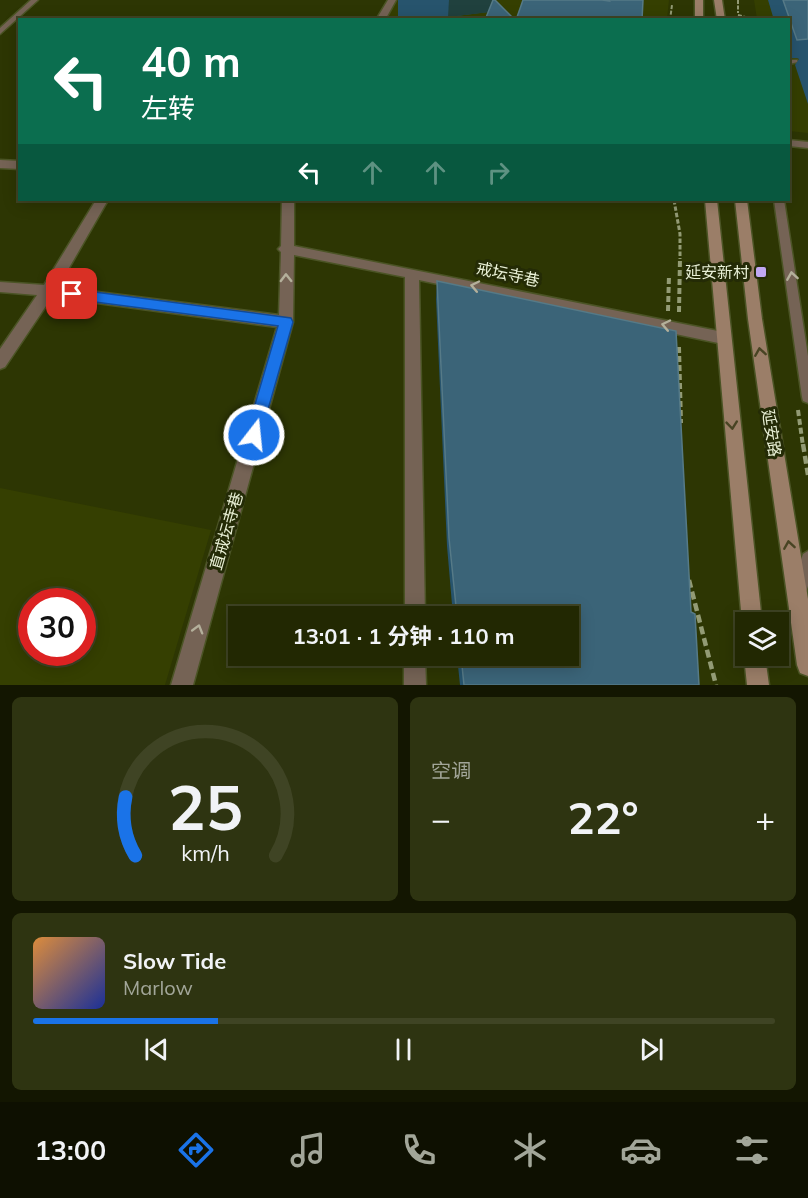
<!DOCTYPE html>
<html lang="zh">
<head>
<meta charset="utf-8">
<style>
	body { margin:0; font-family:Mulish,"Noto Sans SC",sans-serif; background:#2e3411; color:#f1f3f6; height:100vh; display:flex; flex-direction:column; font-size:22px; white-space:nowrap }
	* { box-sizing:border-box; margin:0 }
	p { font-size:20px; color:#a2a699 }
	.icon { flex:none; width:33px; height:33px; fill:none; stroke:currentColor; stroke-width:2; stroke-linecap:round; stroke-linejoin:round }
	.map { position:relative; height:685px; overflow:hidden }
	.panel { display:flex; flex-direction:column; gap:12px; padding:12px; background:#131601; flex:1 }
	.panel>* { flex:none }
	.guide { position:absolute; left:18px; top:18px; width:772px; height:183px; border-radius:0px; box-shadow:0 3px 15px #0003,0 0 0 2px #3f4424; background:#0b6e4f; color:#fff; overflow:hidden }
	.controls { position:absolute; left:735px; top:612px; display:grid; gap:12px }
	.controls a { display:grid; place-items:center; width:54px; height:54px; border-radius:0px; background:#222802; box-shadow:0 3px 15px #0003,0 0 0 2px #3f4424; font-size:30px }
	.speed { position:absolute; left:18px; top:588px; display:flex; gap:12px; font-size:30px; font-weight:700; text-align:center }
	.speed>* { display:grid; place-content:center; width:78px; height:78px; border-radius:50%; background:#222802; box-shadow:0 3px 15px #0003,0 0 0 2px #3f4424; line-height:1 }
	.speed .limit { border:9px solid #d22; background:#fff; color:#111 }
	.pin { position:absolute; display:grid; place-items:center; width:51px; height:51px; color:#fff; margin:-26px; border-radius:12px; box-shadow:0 3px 9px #0006 }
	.me { position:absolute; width:66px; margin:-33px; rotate:16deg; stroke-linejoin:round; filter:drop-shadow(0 0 4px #0008) }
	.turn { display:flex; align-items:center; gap:21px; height:126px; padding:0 24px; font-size:27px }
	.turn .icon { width:78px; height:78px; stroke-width:2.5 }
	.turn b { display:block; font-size:42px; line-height:51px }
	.lanes { display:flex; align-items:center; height:57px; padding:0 24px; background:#0003; justify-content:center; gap:30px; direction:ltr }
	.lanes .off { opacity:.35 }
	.big { font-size:45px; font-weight:700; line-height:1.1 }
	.panel .card { flex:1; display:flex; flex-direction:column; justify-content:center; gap:9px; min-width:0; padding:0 21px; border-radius:9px; background:#2e3411 }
	.panel .dial { align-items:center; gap:0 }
	.dial svg { height:156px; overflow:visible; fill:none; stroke:#3f4424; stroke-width:7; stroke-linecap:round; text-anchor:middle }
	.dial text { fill:#f1f3f6; stroke:none }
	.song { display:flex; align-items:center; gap:18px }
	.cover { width:72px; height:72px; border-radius:9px; background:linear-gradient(135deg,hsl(30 70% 55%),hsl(230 70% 35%)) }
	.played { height:6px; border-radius:3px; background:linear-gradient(90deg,#1a73e8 25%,#3f4424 25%) }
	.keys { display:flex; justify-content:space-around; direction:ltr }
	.heat { display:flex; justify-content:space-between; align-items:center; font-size:33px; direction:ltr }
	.panel .tiles { flex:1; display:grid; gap:12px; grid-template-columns:1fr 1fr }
	.card:last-child { grid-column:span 2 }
	.trip { position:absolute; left:228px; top:606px; width:351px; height:60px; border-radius:0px; background:#222802; box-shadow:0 3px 15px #0003,0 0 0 2px #3f4424; font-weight:700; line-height:60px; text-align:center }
	.tab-bar { display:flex; height:96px; justify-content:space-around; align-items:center; background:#0e1001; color:#a2a699 }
	.tab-bar .icon { width:42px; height:42px }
	.tab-bar .active { color:#1a73e8 }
	.tab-bar b { font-size:27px; color:#f1f3f6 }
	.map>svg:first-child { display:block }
	.built { fill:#353f01; fill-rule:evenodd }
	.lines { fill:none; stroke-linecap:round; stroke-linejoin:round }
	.lane-casing { stroke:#4b5425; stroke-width:3 }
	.street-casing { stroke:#4b5425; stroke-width:3 }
	.secondary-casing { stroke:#4b5425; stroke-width:3 }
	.path-far3 { stroke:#939b75; stroke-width:2; stroke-dasharray:4 1.5; stroke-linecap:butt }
	.path-far2 { stroke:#939b75; stroke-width:3; stroke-dasharray:4.5 2; stroke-linecap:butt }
	.path-far1 { stroke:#939b75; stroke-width:4; stroke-dasharray:6 3; stroke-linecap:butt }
	.path { stroke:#939b75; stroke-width:4.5; stroke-dasharray:8 4; stroke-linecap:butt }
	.lane { fill:#756355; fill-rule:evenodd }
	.street { fill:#756355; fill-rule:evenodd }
	.secondary { fill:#9b7e68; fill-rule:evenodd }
	.wall { fill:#27546d }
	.shaded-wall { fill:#20413e }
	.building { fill:#3b6478; stroke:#567a87; stroke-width:1.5 }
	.oneway { stroke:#b4b09b }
	.oneway2 { stroke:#484423 }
	.route { fill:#1a73e8; stroke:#114b97; stroke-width:1.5 }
	.poi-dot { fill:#c1a8f3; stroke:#242b06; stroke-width:2 }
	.labels { text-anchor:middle; stroke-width:6; stroke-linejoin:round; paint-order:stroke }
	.poi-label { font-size:16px; fill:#e8efd5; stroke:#242b06; text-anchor:end }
	.street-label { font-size:16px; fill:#e8efd5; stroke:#242b06 }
</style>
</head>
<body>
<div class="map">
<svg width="808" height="685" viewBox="0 0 808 685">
	<rect width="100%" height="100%" fill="#2d3603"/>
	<path class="built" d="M394,0h275l-2,19h-286z
		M754,0h54v133l-19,-2v-111l-32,-1z
		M0,488l211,42 -46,155h-165zM32,602h50v50h-50z"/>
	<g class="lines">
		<g class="lane-casing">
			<path id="lane" d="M31,0h7l-38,34v-6z
				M789,60h8l1,2 -9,2z
				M774,200h10l24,156v47l-5,-2 -1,-4z
				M808,551v35l-3,9 -6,2 -6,-2 -2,-6 12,-35z"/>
		</g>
		<g class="street-casing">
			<path id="street" d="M388,0h8l-11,20h-9z
				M789,140l19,2v6l-19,-2z
				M0,160l20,1v8l-20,-1z
				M96,200h12l-50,87 221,28 2,-63 -3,-3 3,-3 1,-46h12v46l429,86 5,2 2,4 -2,4 -5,2 -304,-64 6,336h-20v-339l-111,-22 -1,67 -100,363h-22l106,-358 -225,-30 -47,70 -5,2v-20l37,-54 -37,-3v-10l44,3z
				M404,656h21l1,29h-22z"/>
		</g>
		<g class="secondary-casing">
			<path id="secondary" d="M695,0h8v20h-8z
				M714,0h8l3,20h-8z
				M705,200h12l45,422h-16v8l-4,-8z
				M735,200h12l15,119 46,280v77l-8,-3 -3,-8 -49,-346z
				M746,653v3h19l4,29h-22l-3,-29z"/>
		</g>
		<path class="path-far3" d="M738,0v13
			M738,15l19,5
			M670,20l2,-15"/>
		<path class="path-far2" d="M674,200l6,34v25"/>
		<path class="path-far1" d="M668,311l1,-36
			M679,312l1,-54
			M679,347l2,76
			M798,410l5,36"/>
		<path class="path" d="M803,444l5,31
			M689,580l27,105"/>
		<use href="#lane" class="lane"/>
		<use href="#street" class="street"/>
		<use href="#secondary" class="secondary"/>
	</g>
	<path class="wall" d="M398,0h94l-4,12 -40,5 -50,-1z
		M768,0h40v104l-13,-39 4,-6 -2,-1h-8v-38h-15z
		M437,281l254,331 8,73h-239l-3,-29h111v-40h-115l-6,-70 -11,-247z"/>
	<path class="shaded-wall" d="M449,0h43l-2,12 -42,5z"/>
	<path class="building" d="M493,0h2l20,20h-30z
		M523,0h79l7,1 -1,-1h35l-1,20h-126z
		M783,0h25v39l-11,1z
		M437,281l239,50 15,281 4,2 4,71h-235l-3,-29h107v-40h-111l-8,-78z"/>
	<defs><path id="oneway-chevron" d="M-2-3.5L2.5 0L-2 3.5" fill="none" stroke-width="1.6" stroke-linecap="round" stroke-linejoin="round" transform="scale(1.5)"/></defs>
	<g class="oneway">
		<use href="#oneway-chevron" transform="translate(792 276) rotate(-99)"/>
		<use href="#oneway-chevron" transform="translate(286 278) rotate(-91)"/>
		<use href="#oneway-chevron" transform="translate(475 286) rotate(-168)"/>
		<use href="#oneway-chevron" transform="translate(666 325) rotate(-168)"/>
		<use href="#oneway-chevron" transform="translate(198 629) rotate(-74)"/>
	</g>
	<g class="oneway2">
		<use href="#oneway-chevron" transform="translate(760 352) rotate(-99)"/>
		<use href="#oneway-chevron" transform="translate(732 425) rotate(84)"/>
		<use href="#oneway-chevron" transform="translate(789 545) rotate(-99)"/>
	</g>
	<path class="route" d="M72,289l219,29 2,4 -34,119 -5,2 -6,-2 -2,-6 32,-109 -206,-27 -6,-5z"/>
	<rect class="poi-dot" x="755" y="266" width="12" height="12" rx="3"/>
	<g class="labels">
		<g class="poi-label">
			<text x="749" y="278">延安新村</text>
		</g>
		<g class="street-label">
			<text transform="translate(508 274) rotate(12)" y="6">戒坛寺巷</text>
			<text transform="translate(772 433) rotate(81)" y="6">延安路</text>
			<text transform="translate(226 531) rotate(-74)" y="6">直戒坛寺巷</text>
		</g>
	</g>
</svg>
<div class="controls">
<a><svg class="icon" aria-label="layers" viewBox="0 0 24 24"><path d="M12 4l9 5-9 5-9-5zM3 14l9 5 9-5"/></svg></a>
</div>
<div class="speed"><div class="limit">30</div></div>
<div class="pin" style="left:72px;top:294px;background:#d93025"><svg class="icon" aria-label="arrive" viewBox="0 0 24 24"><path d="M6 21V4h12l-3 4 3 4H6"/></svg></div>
<svg class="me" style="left:254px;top:435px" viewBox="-20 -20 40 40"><circle r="17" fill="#1a73e8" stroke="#fff" stroke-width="3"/><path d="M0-11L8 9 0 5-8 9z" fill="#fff"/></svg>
<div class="trip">13:01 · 1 分钟 · 110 m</div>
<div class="guide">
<div class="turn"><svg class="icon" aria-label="left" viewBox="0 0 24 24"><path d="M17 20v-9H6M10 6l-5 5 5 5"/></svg><div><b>40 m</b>左转</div></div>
<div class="lanes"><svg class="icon" aria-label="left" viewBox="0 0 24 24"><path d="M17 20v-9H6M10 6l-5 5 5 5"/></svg><svg class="icon off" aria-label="ahead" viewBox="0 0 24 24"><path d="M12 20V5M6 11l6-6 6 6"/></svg><svg class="icon off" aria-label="ahead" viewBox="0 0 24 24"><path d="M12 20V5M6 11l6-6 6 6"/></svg><svg class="icon off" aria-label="right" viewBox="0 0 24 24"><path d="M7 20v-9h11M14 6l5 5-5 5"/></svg></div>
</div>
</div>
<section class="panel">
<div class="tiles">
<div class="card dial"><svg viewBox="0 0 100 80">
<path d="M14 69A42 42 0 1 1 86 69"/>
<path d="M14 69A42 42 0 0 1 9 39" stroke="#1a73e8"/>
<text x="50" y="56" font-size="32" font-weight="700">25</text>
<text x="50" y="72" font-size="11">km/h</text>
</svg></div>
<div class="card"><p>空调</p>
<div class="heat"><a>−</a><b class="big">22°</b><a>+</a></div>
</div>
<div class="card">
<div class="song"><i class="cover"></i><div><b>Slow Tide</b><p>Marlow</p></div></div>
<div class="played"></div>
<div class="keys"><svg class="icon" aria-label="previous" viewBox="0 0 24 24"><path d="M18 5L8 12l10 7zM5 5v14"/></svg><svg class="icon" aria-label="pause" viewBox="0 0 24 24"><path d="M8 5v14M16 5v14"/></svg><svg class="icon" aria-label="next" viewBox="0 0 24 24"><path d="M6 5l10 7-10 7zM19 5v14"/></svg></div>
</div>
</div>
</section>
<nav class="tab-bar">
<b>13:00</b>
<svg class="icon active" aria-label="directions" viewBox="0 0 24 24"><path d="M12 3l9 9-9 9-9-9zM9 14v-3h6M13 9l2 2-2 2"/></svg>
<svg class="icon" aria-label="music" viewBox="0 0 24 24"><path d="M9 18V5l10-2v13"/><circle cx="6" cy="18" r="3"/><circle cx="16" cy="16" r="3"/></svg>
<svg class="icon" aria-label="phone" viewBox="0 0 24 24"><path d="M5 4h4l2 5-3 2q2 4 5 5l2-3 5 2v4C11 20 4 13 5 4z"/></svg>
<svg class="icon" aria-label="climate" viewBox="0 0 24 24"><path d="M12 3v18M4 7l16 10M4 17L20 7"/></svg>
<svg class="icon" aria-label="car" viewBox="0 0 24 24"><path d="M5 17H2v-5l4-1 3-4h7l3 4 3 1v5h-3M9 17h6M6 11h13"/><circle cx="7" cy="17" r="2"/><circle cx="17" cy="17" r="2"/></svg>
<svg class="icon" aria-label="filters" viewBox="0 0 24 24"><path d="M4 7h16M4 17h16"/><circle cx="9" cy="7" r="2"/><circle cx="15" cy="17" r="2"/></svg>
</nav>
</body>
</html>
